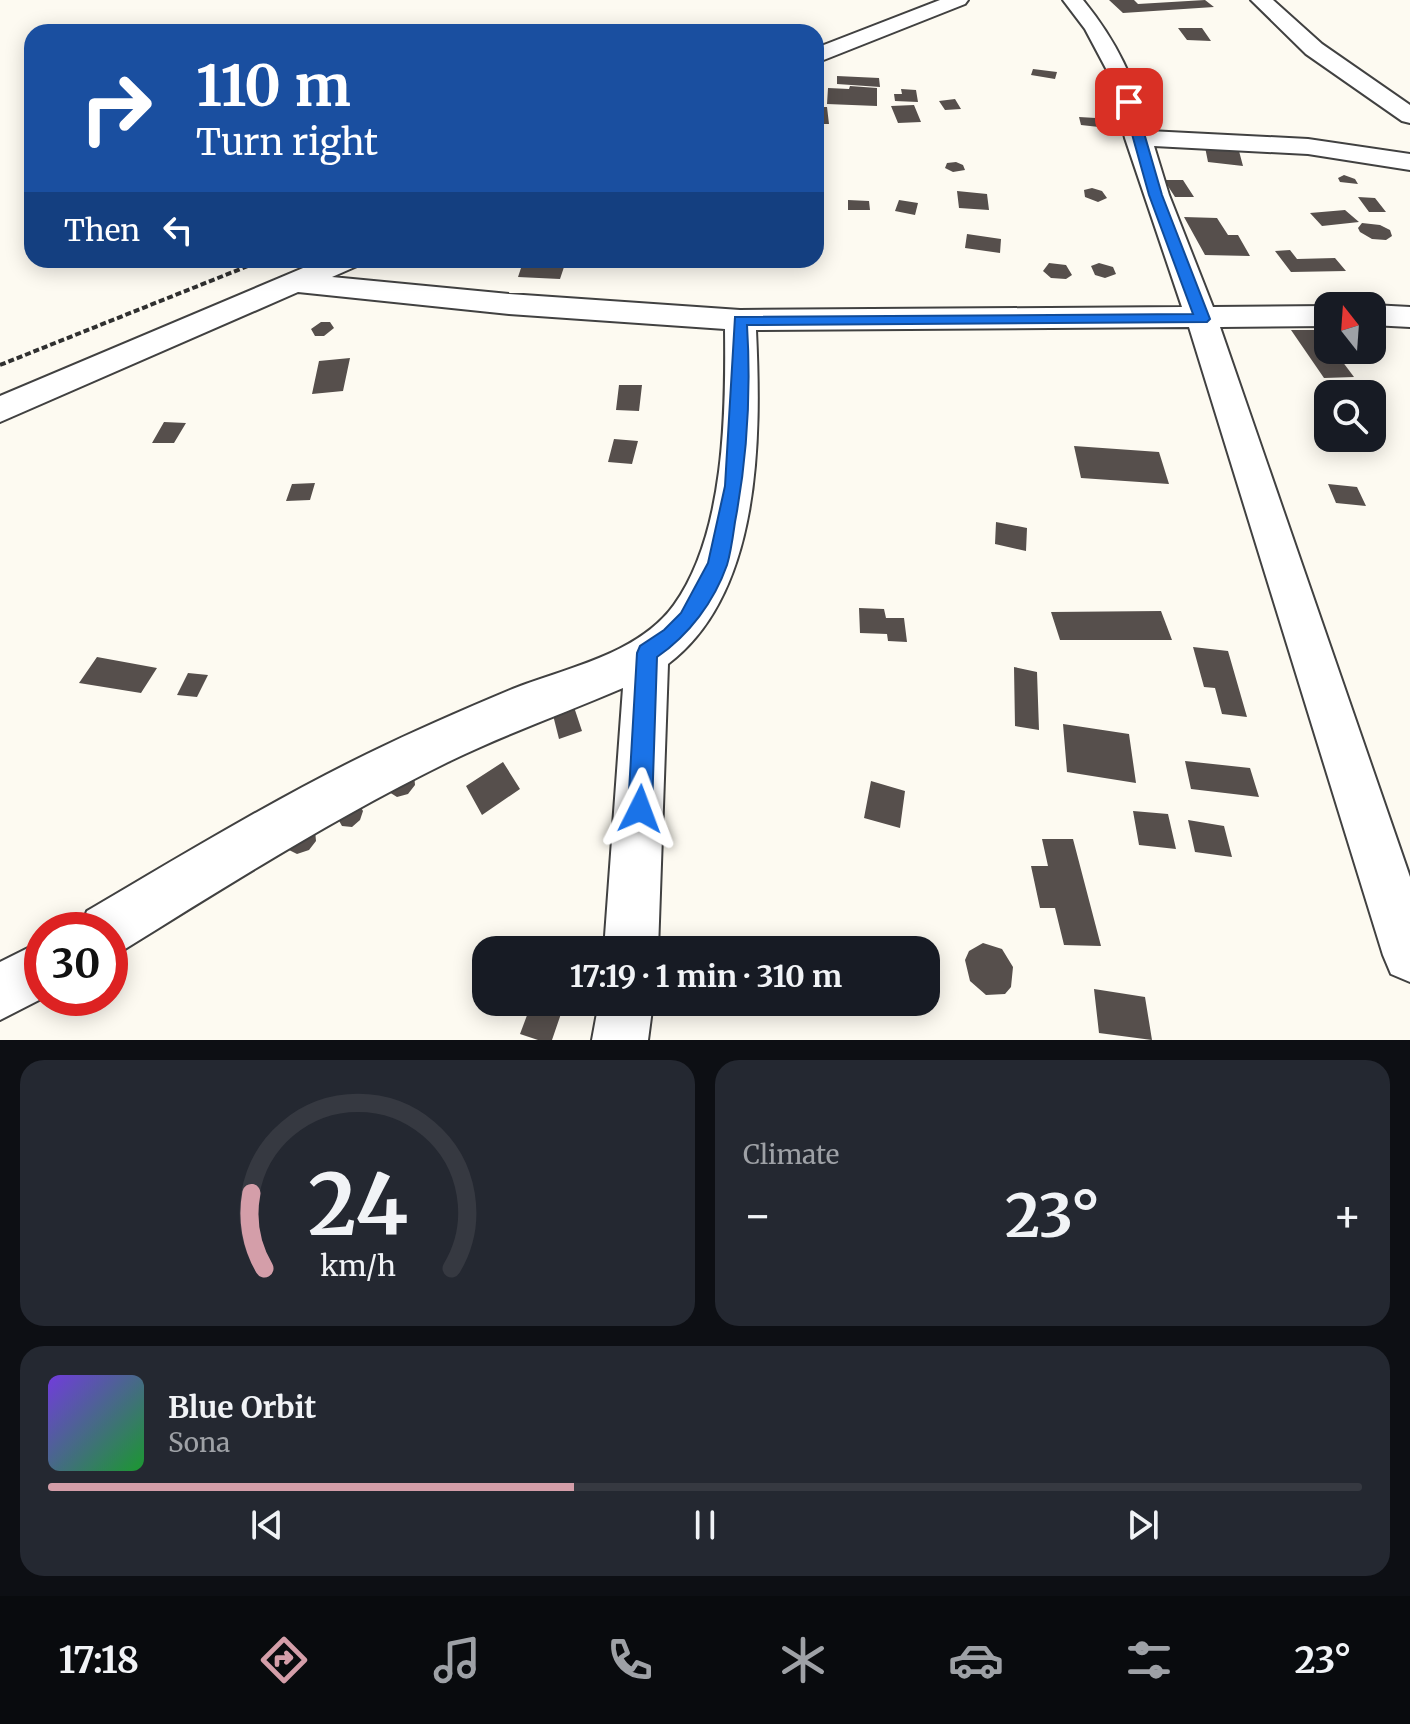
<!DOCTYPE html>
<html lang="en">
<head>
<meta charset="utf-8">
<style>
	body { margin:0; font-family:Merriweather,serif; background:#242831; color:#f1f3f6; height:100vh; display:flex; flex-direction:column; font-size:30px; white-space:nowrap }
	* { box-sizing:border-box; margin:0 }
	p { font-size:26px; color:#9ea1a6 }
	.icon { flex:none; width:44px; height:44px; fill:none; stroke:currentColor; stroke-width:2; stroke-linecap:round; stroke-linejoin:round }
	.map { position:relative; height:1040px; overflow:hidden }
	.side { display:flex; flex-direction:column; gap:20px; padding:20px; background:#0d0f14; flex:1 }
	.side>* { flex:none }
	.guide { position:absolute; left:24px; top:24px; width:800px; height:244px; border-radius:24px; box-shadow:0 4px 20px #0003; background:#1a4fa0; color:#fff; overflow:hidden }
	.needle { width:52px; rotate:343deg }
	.buttons { position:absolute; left:1314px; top:292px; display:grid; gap:16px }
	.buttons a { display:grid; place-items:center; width:72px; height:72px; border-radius:16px; background:#171b24; box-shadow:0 4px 20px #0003; font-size:40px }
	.speed { position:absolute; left:24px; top:912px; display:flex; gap:16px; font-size:40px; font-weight:700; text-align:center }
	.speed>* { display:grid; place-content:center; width:104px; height:104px; border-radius:50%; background:#171b24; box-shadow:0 4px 20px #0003; line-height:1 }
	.speed .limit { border:12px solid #d22; background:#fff; color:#111 }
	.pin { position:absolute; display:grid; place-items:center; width:68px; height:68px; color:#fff; margin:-34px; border-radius:16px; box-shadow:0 4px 12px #0006 }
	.me { position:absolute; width:88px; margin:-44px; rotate:3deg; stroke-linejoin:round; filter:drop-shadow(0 0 6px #0008) }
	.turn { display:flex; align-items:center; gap:28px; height:168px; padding:0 40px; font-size:36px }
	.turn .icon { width:104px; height:104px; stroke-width:2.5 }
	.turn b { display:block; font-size:56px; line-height:68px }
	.then { display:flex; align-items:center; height:76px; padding:0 40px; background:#0003; gap:16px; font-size:30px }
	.big { font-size:60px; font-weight:700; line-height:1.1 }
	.side .widget { flex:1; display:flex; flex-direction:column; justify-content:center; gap:12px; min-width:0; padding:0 28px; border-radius:24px; background:#242831 }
	.side .dial { align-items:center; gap:0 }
	.dial svg { height:208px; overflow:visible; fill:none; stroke:#363941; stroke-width:7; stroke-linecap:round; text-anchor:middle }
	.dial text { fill:#f1f3f6; stroke:none }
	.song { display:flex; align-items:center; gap:24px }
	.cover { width:96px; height:96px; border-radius:12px; background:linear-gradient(135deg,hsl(260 70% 55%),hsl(130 70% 35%)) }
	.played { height:8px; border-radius:4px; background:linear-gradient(90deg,#d49ea9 40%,#363941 40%) }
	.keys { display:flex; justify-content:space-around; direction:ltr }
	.heat { display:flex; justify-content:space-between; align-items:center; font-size:44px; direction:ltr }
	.side .tiles { flex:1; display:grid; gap:20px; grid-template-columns:1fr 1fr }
	.widget:last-child { grid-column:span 2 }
	.trip { position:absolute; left:472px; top:936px; width:468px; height:80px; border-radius:24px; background:#171b24; box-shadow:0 4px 20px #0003; font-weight:700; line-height:80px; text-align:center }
	.menu { display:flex; height:128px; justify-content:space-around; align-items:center; background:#090b0e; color:#9ea1a6 }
	.menu .icon { width:56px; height:56px }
	.menu .on { color:#d49ea9 }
	.menu b { font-size:36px; color:#f1f3f6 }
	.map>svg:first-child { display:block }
	.building { fill:#564f4c }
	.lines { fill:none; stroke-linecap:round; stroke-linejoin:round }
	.minor-casing { stroke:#414141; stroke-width:4 }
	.path { stroke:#303030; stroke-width:4; stroke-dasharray:6 3; stroke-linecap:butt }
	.minor { fill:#fff; fill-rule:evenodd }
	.route { fill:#1a73e8; stroke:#114b97; stroke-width:2 }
</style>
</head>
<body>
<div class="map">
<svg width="1410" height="1040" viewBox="0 0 1410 1040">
	<rect width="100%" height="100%" fill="#fdfaf1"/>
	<path class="building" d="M1109,0h25l4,4 67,-4 9,7 -91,6z
		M1178,28h24l9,13 -24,-1z
		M1033,69l24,3 -2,7 -24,-4z
		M837,76l42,2 1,9 -43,-3z
		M850,86l27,2v18l-50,-2 1,-16 21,1z
		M901,89l15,1 2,12 -23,-1 -1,-7h8z
		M955,99l6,10 -16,1 -6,-9z
		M914,105l7,17 -23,1 -7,-17z
		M816,107h11l2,17h-13z
		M1079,117l17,1 3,9 -18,-2z
		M1205,147l34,4 4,15 -35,-4z
		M956,162l7,3 2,5 -12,2 -8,-4 2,-5z
		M1344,175l11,4 3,5 -18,-2 -2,-4z
		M1164,180h19l11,17h-19z
		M1092,188l10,3 5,7 -9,4 -13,-5 -1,-7z
		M957,191l30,3 2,16 -30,-2z
		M1358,197l17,1 11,14h-17z
		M848,200l21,1 1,9h-22z
		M899,200l19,3 -3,12 -20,-4z
		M1345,210l14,12 -37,4 -12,-13z
		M1184,217l33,1 11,17h10l12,21 -45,-1z
		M1362,223l18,2 10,5 2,6 -6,4 -14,-1 -12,-7 -2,-4z
		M967,234l34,5 -1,14 -35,-5z
		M1290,250l7,9 38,-1 11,13 -55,1 -16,-21z
		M523,262l42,2 -5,15 -42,-2z
		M1049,263l17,2 6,10 -6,4 -15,-1 -8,-7z
		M1099,263l14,4 3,7 -11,4 -10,-3 -4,-9z
		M321,322h9l4,6 -10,8h-9l-4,-7z
		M1291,330h37v20h44v-6l9,12 -42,1 15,20 -30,1z
		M350,358l-7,33 -31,3 7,-33z
		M619,385h23l-3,26 -23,-1z
		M164,422l22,1 -12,20h-22z
		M614,439l24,2 -6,23 -24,-2z
		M1074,446l85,6 10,32 -88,-6z
		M315,483l-5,17 -24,1 6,-17z
		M1328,484l29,3 9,19 -30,-3z
		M996,522l31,6 -1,23 -31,-7z
		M859,608l25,1 2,9h18l3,24 -19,-1 -1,-7 -27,-1z
		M1161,611l11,29h-112l-9,-28z
		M1193,647l35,4 19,66 -25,-3 -7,-26 -11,-1z
		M97,657l60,11 -16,25 -62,-10z
		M1014,667l23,5 2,58 -24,-4z
		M188,673l20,2 -11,22 -20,-2z
		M574,707l8,24 -23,8 -6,-24z
		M1063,724l66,10 7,49 -69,-11z
		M1185,761l65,7 9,29 -68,-8z
		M503,762l17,27 -38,26 -16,-29z
		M414,774l1,11 -7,9 -11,3 -8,-5z
		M871,781l34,10 -5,37 -36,-10z
		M359,804l4,7 -3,9 -8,7 -10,-1 -4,-7z
		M1133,811l35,3 8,35 -37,-4z
		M1188,820l36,6 8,31 -37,-5z
		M315,830l1,11 -7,9 -12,4 -8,-4 -1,-6z
		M1042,839h31l28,107 -37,-1 -9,-37h-15l-9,-42h17z
		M983,943l19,6 11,18 -2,20 -6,7 -19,1 -16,-14 -5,-21 4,-9z
		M1094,989l51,8 7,43 -53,-7z
		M532,1002h33l-13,38h-14l-18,-6z"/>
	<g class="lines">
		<g class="minor-casing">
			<path id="minor" d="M940,0h28l-3,4 -149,59v-15z
				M1063,0h20c35,43 50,78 66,131l159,8 102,15v16l-102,-16 -154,-8 15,49 44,112 115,-1v20l-108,1 190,550v105l-19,-8 -8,-19 -194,-628 -433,3c5,107 6,263 -88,334l-10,286h-54l19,-262c-58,25 -118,46 -175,74 -112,55 -217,121 -323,187l-15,6v-25h-30l7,-19c92,-54 184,-110 280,-157 47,-23 95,-44 143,-64 55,-22 128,-35 164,-85 51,-71 52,-192 51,-276l-216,-15 -211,-22 -298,130v-26l322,-136h39l-4,6 -25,11 177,17 231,16 442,-3 -57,-169 -15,-62 -25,-47z
				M1251,0h22l49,44 88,61v18l-8,-2 -96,-67z
				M1372,305l38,2v20l-38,-2v-19h-4z
				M42,941l1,57 -43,22v-58z
				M599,1002h54l-5,38h-56z"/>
		</g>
		<path class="path" d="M0,365l263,-105"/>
		<use href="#minor" class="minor"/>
	</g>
	<path class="route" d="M1129,98l6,4 27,93 48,124 -3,3 -460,3c4,65 0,134 -12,197 -2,14 -4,30 -8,43 -13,37 -38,70 -70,92l-5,152 -4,9 -8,3 -8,-3 -4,-9 9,-156 3,-7 24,-16 17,-17 27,-50 17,-77 10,-169 458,-3 -44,-119 -26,-93z"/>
</svg>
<div class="buttons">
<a><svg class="needle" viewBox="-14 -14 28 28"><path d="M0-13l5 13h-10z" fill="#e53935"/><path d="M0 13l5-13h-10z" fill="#9ea1a6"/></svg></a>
<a><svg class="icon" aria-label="search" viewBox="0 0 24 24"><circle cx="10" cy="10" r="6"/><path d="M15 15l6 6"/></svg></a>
</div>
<div class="speed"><div class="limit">30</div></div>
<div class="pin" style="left:1129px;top:102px;background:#d93025"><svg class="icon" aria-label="arrive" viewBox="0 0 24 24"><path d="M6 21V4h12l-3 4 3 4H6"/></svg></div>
<svg class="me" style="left:640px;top:809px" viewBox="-20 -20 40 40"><path d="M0-17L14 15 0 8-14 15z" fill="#1a73e8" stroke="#fff" stroke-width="4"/></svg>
<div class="trip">17:19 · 1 min · 310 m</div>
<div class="guide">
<div class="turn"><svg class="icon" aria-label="right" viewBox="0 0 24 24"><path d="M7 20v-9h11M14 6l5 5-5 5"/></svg><div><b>110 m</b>Turn right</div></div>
<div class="then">Then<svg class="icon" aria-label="left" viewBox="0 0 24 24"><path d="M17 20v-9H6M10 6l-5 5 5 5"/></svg></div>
</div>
</div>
<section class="side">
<div class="tiles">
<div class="widget dial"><svg viewBox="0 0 100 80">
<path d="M14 69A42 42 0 1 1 86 69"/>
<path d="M14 69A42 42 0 0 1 9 40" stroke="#d49ea9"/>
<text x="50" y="56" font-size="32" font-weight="700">24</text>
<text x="50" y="72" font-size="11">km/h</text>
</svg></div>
<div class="widget"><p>Climate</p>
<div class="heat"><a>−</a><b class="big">23°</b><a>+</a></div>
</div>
<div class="widget">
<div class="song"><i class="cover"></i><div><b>Blue Orbit</b><p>Sona</p></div></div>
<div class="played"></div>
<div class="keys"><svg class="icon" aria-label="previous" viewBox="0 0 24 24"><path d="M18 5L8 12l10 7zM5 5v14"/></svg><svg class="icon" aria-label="pause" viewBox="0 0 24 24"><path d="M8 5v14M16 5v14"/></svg><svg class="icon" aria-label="next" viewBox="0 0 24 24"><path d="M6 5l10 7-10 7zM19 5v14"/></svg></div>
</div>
</div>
</section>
<nav class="menu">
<b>17:18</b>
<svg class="icon on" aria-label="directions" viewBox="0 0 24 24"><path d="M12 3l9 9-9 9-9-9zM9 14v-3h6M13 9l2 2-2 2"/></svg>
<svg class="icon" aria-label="music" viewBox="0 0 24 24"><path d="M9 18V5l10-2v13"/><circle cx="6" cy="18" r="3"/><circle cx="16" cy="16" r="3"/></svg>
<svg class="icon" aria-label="phone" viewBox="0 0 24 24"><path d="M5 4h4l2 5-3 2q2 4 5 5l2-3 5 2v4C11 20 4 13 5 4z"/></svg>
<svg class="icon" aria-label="climate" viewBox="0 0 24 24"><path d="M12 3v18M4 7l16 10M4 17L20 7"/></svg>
<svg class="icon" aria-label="car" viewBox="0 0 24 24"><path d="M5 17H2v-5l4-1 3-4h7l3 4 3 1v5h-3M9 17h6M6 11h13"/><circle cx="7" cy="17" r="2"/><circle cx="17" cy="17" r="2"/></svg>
<svg class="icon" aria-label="filters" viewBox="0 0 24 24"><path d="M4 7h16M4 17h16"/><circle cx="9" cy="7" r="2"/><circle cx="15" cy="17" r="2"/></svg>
<b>23°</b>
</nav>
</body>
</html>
